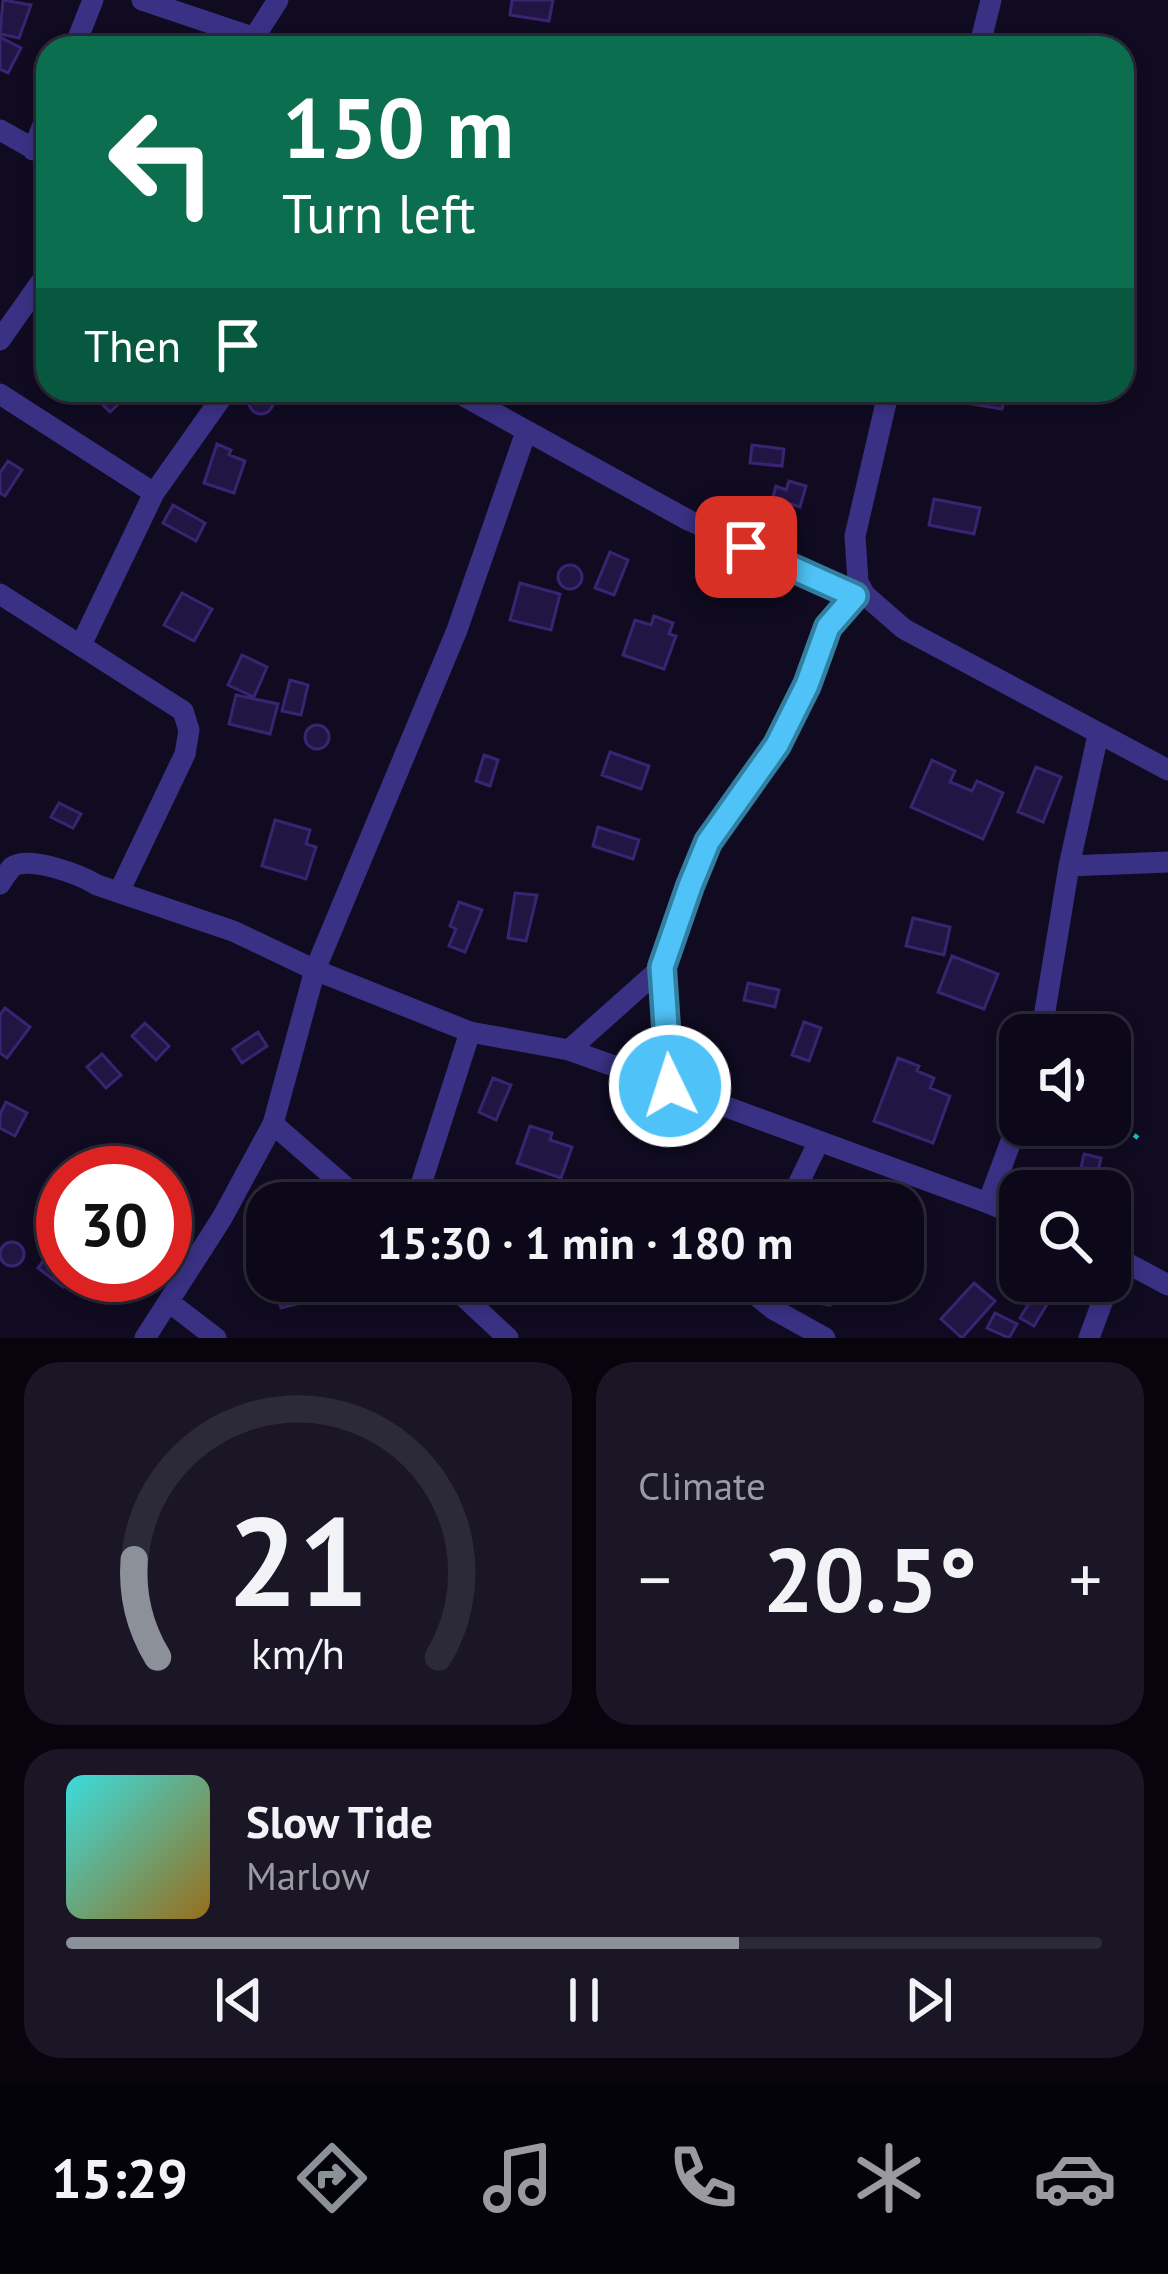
<!DOCTYPE html>
<html lang="en">
<head>
<meta charset="utf-8">
<style>
	body { margin:0; font-family:"PT Sans",sans-serif; background:#1a1626; color:#f1f3f6; height:100vh; display:flex; flex-direction:column; font-size:45px; white-space:nowrap }
	* { box-sizing:border-box; margin:0 }
	p { font-size:39px; color:#9a9aa2 }
	.icon { flex:none; width:66px; height:66px; fill:none; stroke:currentColor; stroke-width:2; stroke-linecap:round; stroke-linejoin:round }
	.map { position:relative; height:1338px; overflow:hidden }
	.sheet { display:flex; flex-direction:column; gap:24px; padding:24px; background:#07040e; flex:1 }
	.sheet>* { flex:none }
	.guide { position:absolute; left:36px; top:36px; width:1098px; height:366px; border-radius:36px; box-shadow:0 6px 18px #0003,0 0 0 3px #2c2938; background:#0b6e4f; color:#fff; overflow:hidden }
	.tools { position:absolute; left:999px; top:1014px; display:grid; gap:24px }
	.tools a { display:grid; place-items:center; width:132px; height:132px; border-radius:24px; background:#0c0819; box-shadow:0 6px 18px #0003,0 0 0 3px #2c2938; font-size:60px }
	.speed { position:absolute; left:36px; top:1146px; display:flex; gap:24px; font-size:60px; font-weight:700; text-align:center }
	.speed>* { display:grid; place-content:center; width:156px; height:156px; border-radius:50%; background:#0c0819; box-shadow:0 6px 18px #0003,0 0 0 3px #2c2938; line-height:1 }
	.speed .limit { border:18px solid #d22; background:#fff; color:#111 }
	.pin { position:absolute; display:grid; place-items:center; width:102px; height:102px; color:#fff; margin:-51px; border-radius:24px; box-shadow:0 6px 18px #0006 }
	.me { position:absolute; width:132px; margin:-66px; rotate:356deg; stroke-linejoin:round; filter:drop-shadow(0 0 9px #0008) }
	.turn { display:flex; align-items:center; gap:42px; height:252px; padding:0 48px; font-size:54px }
	.turn .icon { width:156px; height:156px; stroke-width:2.5 }
	.turn b { display:block; font-size:84px; line-height:102px }
	.then { display:flex; align-items:center; height:114px; padding:0 48px; background:#0003; gap:24px; font-size:45px }
	.big { font-size:90px; font-weight:600; line-height:1.1 }
	.sheet .widget { flex:1; display:flex; flex-direction:column; justify-content:center; gap:18px; min-width:0; padding:0 42px; border-radius:36px; background:#1a1626 }
	.sheet .dial { align-items:center; gap:0 }
	.dial svg { height:312px; overflow:visible; fill:none; stroke:#2c2938; stroke-width:7; stroke-linecap:round; text-anchor:middle }
	.dial text { fill:#f1f3f6; stroke:none }
	.song { display:flex; align-items:center; gap:36px }
	.cover { width:144px; height:144px; border-radius:18px; background:linear-gradient(135deg,hsl(180 70% 55%),hsl(40 70% 35%)) }
	.played { height:12px; border-radius:6px; background:linear-gradient(90deg,#8c9099 65%,#2c2938 65%) }
	.keys { display:flex; justify-content:space-around; direction:ltr }
	.heat { display:flex; justify-content:space-between; align-items:center; font-size:66px; direction:ltr }
	.sheet .tiles { flex:1; display:grid; gap:24px; grid-template-columns:1fr 1fr }
	.widget:last-child { grid-column:span 2 }
	.trip { position:absolute; left:246px; top:1182px; width:678px; height:120px; border-radius:36px; background:#0c0819; box-shadow:0 6px 18px #0003,0 0 0 3px #2c2938; font-weight:600; line-height:120px; text-align:center }
	.menu { display:flex; height:192px; justify-content:space-around; align-items:center; background:#05030a; color:#9a9aa2 }
	.menu .icon { width:84px; height:84px }
	.menu .on { color:#8c9099 }
	.menu b { font-size:54px; color:#f1f3f6 }
	.map>svg:first-child { display:block }
	.building { fill:#211544; stroke:#392472; stroke-width:3 }
	.lines { fill:none; stroke-linecap:round; stroke-linejoin:round }
	.path { stroke:#21bbbc; stroke-width:4.5; stroke-dasharray:6 9; stroke-linecap:butt }
	.street { stroke:#3a3185; stroke-width:21 }
	.route-casing { stroke:#337fa1; stroke-width:30 }
	.route { stroke:#4fc3f7; stroke-width:21 }
</style>
</head>
<body>
<div class="map">
<svg width="1168" height="1338" viewBox="0 0 1168 1338">
	<rect width="100%" height="100%" fill="#100b21"/>
	<path class="building" d="M3,0l28,5 -12,33 -19,-4z
		M512,0h41l-4,21 -39,-6z
		M0,37l21,11 -13,25 -8,-4z
		M249 402a12 12 0 1 1 24 0a12 12 0 1 1-24 0Z
		M99,390h34l-23,22 -17,-17z
		M956,390h50l-4,19 -48,-8z
		M217,444l14,6 -2,5 16,6 -11,32 -30,-10z
		M752,445l32,4 -2,17 -32,-3z
		M8,461l14,9 -17,26 -5,-3v-20z
		M789,481l17,5 -6,21 -15,-5 -2,5 -12,-3 5,-18 10,4z
		M934,499l46,9 -6,26 -45,-9z
		M173,505l32,18 -9,18 -33,-18z
		M610,552l18,8 -14,35 -19,-7z
		M558 577a12 12 0 1 1 24 0a12 12 0 1 1-24 0Z
		M520,583l40,11 -9,36 -41,-10z
		M182,593l30,16 -18,32 -30,-16z
		M654,616l19,7 -4,11 7,2 -12,33 -41,-14 12,-35 16,5z
		M242,655l25,12 -13,30 -26,-12z
		M290,680l18,5 -7,30 -19,-4z
		M236,695l42,9 -8,30 -41,-10z
		M305 737a12 12 0 1 1 24 0a12 12 0 1 1-24 0Z
		M610,752l39,14 -8,23 -39,-14z
		M484,755l14,5 -8,26 -14,-5z
		M932,760l23,11 -5,11 22,9 5,-10 26,12 -20,46 -72,-32z
		M1036,767l25,10 -18,45 -25,-10z
		M59,803l22,11 -8,14 -22,-11z
		M275,820l35,10 -4,14 10,3 -10,32 -44,-13z
		M598,827l41,13 -6,19 -40,-13z
		M515,893l22,2 -11,46 -18,-3z
		M459,902l23,8 -17,42 -16,-6 7,-17 -6,-3z
		M913,918l37,9 -6,28 -38,-9z
		M952,956l46,18 -14,35 -46,-17z
		M748,983l31,7 -4,17 -31,-7z
		M5,1008l25,19 -23,31 -7,-5v-38z
		M804,1022l17,6 -12,33 -17,-6z
		M145,1023l24,23 -13,14 -24,-24z
		M258,1032l9,14 -25,17 -9,-14z
		M102,1054l19,21 -15,13 -19,-21z
		M898,1058l21,8 -2,5 17,7 -4,10 20,8 -17,47 -59,-22z
		M493,1078l18,7 -15,35 -17,-8z
		M6,1102l21,11 -12,23 -15,-8v-14z
		M530,1126l22,7 -2,7 22,7 -11,31 -44,-15z
		M1084,1154l17,4 -5,23 -17,-4z
		M57,1242l6,5v28h9l-9,12 -25,-19z
		M0 1254a12 12 0 1 1 24 0a12 12 0 1 1-24 0Z
		M274,1281h26l5,21 -24,6z
		M794,1281h40l-4,24 -39,-6z
		M1028,1281h22l8,5 -24,40 -14,-8 9,-15 -10,-6z
		M974,1283l21,18 -33,37 -21,-19z
		M995,1313l22,11 -8,14 -22,-10z"/>
	<g class="lines">
		<path class="path" d="M1110,1117l28,21"/>
		<path class="street" d="M142,0l110,37
			M248,47l30,-47
			M74,48l19,-48
			M979,48l12,-48
			M0,130l48,27
			M33,150l15,-38
			M0,340l48,-68
			M453,390l235,130 167,75h10
			M889,390l-34,146 3,46 7,13 39,34 264,141
			M0,394l154,99
			M0,594l183,117 6,19 -4,24 -66,138
			M81,645l73,-152 73,-103
			M1069,866l99,-4
			M0,884c1,-2 10,-15 12,-17 17,-12 69,8 85,18l136,46 82,39 142,-340 69,-198
			M1041,1035l28,-169 29,-131
			M569,1050l93,-83
			M670,1086l149,55
			M1020,1117l-32,86 32,13
			M273,1124l42,-154 155,62
			M415,1203l55,-171 99,18 101,36 -8,-119 28,-81 18,-44 69,-97 30,-60 21,-58 27,-32
			M789,1203l30,-62 169,62
			M1110,1254l58,31
			M447,1281l61,57
			M754,1281l-2,11 21,17 52,29
			M169,1302l47,36
			M145,1338l77,-120 51,-94 91,79
			M1089,1338l21,-57"/>
	</g>
	<g class="lines">
		<g class="route-casing">
			<path id="route" d="M670,1086l-8,-119 28,-81 18,-44 69,-97 30,-60 21,-58 27,-31 -109,-49"/>
		</g>
		<use href="#route" class="route"/>
	</g>
</svg>
<div class="tools">
<a><svg class="icon" aria-label="sound" viewBox="0 0 24 24"><path d="M4 9h4l5-4v14l-5-4H4zM17 9q2 3 0 6"/></svg></a>
<a><svg class="icon" aria-label="search" viewBox="0 0 24 24"><circle cx="10" cy="10" r="6"/><path d="M15 15l6 6"/></svg></a>
</div>
<div class="speed"><div class="limit">30</div></div>
<div class="pin" style="left:746px;top:547px;background:#d93025"><svg class="icon" aria-label="arrive" viewBox="0 0 24 24"><path d="M6 21V4h12l-3 4 3 4H6"/></svg></div>
<svg class="me" style="left:670px;top:1086px" viewBox="-20 -20 40 40"><circle r="17" fill="#4fc3f7" stroke="#fff" stroke-width="3"/><path d="M0-11L8 9 0 5-8 9z" fill="#fff"/></svg>
<div class="trip">15:30 · 1 min · 180 m</div>
<div class="guide">
<div class="turn"><svg class="icon" aria-label="left" viewBox="0 0 24 24"><path d="M17 20v-9H6M10 6l-5 5 5 5"/></svg><div><b>150 m</b>Turn left</div></div>
<div class="then">Then<svg class="icon" aria-label="arrive" viewBox="0 0 24 24"><path d="M6 21V4h12l-3 4 3 4H6"/></svg></div>
</div>
</div>
<section class="sheet">
<div class="tiles">
<div class="widget dial"><svg viewBox="0 0 100 80">
<path d="M14 69A42 42 0 1 1 86 69"/>
<path d="M14 69A42 42 0 0 1 8 44" stroke="#8c9099"/>
<text x="50" y="56" font-size="32" font-weight="700">21</text>
<text x="50" y="72" font-size="11">km/h</text>
</svg></div>
<div class="widget"><p>Climate</p>
<div class="heat"><a>−</a><b class="big">20.5°</b><a>+</a></div>
</div>
<div class="widget">
<div class="song"><i class="cover"></i><div><b>Slow Tide</b><p>Marlow</p></div></div>
<div class="played"></div>
<div class="keys"><svg class="icon" aria-label="previous" viewBox="0 0 24 24"><path d="M18 5L8 12l10 7zM5 5v14"/></svg><svg class="icon" aria-label="pause" viewBox="0 0 24 24"><path d="M8 5v14M16 5v14"/></svg><svg class="icon" aria-label="next" viewBox="0 0 24 24"><path d="M6 5l10 7-10 7zM19 5v14"/></svg></div>
</div>
</div>
</section>
<nav class="menu">
<b>15:29</b>
<svg class="icon on" aria-label="directions" viewBox="0 0 24 24"><path d="M12 3l9 9-9 9-9-9zM9 14v-3h6M13 9l2 2-2 2"/></svg>
<svg class="icon" aria-label="music" viewBox="0 0 24 24"><path d="M9 18V5l10-2v13"/><circle cx="6" cy="18" r="3"/><circle cx="16" cy="16" r="3"/></svg>
<svg class="icon" aria-label="phone" viewBox="0 0 24 24"><path d="M5 4h4l2 5-3 2q2 4 5 5l2-3 5 2v4C11 20 4 13 5 4z"/></svg>
<svg class="icon" aria-label="climate" viewBox="0 0 24 24"><path d="M12 3v18M4 7l16 10M4 17L20 7"/></svg>
<svg class="icon" aria-label="car" viewBox="0 0 24 24"><path d="M5 17H2v-5l4-1 3-4h7l3 4 3 1v5h-3M9 17h6M6 11h13"/><circle cx="7" cy="17" r="2"/><circle cx="17" cy="17" r="2"/></svg>
</nav>
</body>
</html>
